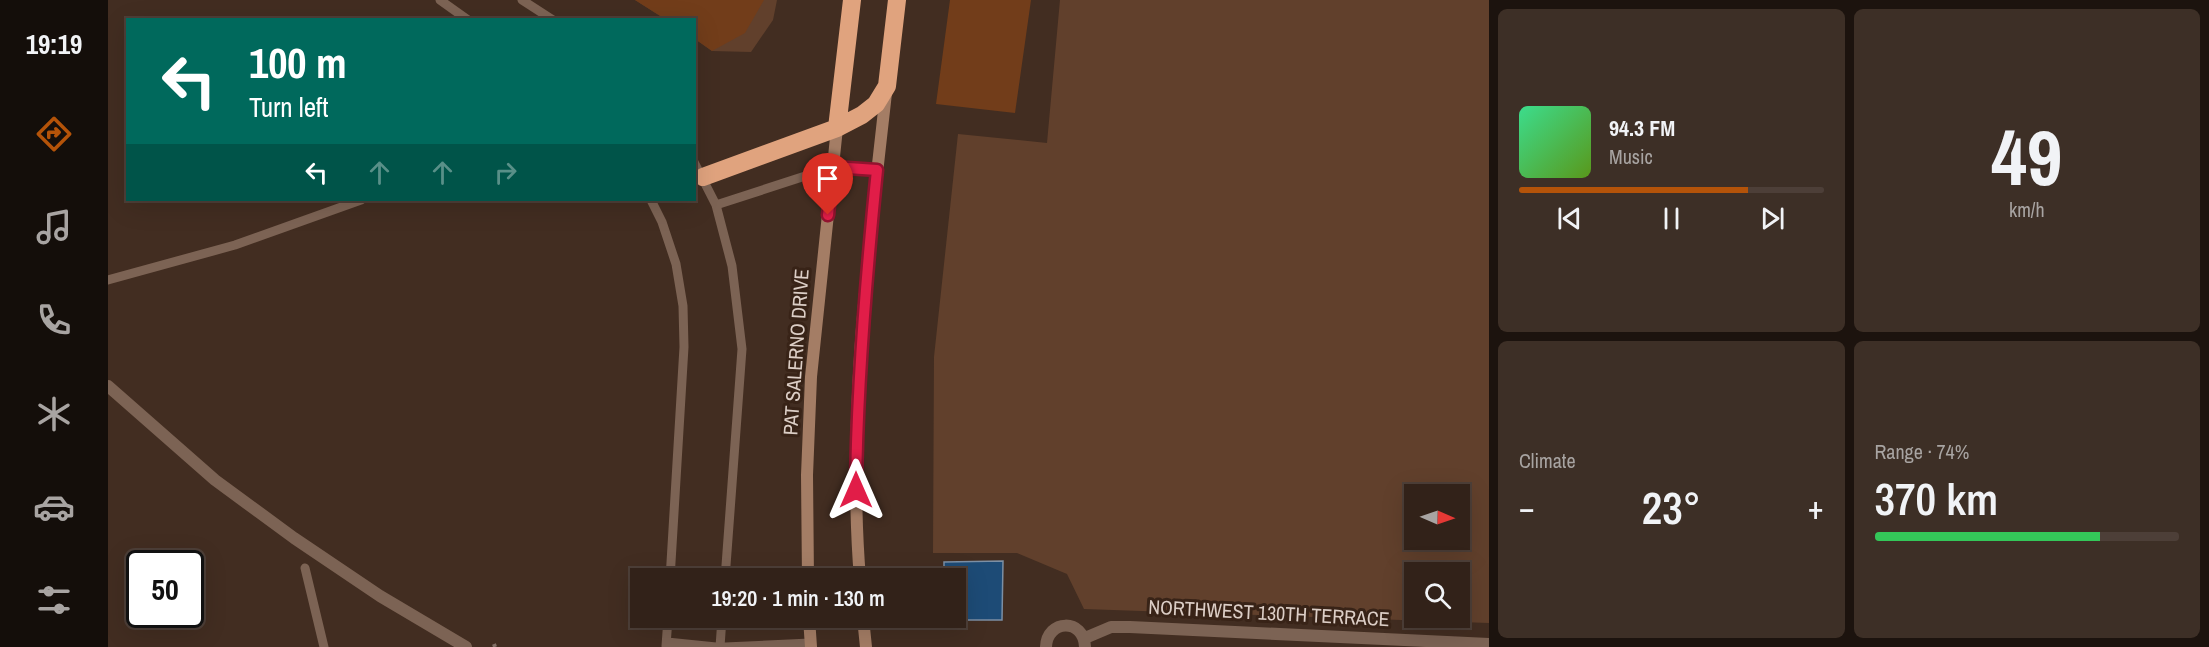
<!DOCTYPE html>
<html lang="en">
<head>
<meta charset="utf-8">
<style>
	body { margin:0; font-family:"Archivo Narrow",sans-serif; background:#3d2f26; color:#f1f3f6; height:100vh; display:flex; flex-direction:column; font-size:22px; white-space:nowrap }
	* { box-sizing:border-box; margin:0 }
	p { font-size:20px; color:#a8a4a2 }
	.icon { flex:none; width:33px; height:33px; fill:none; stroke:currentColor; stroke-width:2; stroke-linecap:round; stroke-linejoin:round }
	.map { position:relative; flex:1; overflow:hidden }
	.side { display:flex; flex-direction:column; gap:9px; padding:9px; background:#1c130e; width:720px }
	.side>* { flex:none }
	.banner { position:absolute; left:18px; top:18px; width:570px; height:183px; border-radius:0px; box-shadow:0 6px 24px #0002,0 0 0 2px #4d3f38; background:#00695c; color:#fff; overflow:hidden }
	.needle { width:39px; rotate:92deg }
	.controls { position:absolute; left:1296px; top:484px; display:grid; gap:12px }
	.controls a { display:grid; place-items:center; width:66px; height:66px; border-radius:0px; background:#322219; box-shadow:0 6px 24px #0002,0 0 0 2px #4d3f38; font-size:30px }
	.speed { position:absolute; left:18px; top:550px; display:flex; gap:12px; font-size:30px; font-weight:700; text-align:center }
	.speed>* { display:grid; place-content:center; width:78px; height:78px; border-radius:50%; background:#322219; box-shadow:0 6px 24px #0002,0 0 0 2px #4d3f38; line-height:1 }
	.speed .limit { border:3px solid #111; border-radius:9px; background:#fff; color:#111 }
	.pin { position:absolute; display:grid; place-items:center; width:51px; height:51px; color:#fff; margin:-62px -26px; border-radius:50% 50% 50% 0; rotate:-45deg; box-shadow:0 0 6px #0007 }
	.pin .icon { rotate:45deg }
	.me { position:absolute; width:66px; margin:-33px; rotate:0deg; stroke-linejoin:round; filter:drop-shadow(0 0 4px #0008) }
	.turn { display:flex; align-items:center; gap:21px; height:126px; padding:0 24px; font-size:27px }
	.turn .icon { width:78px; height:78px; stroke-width:2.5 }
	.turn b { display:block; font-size:42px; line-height:51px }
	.lanes { display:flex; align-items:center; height:57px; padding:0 24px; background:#0003; justify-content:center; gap:30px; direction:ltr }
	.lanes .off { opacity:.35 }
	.big { font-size:45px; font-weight:600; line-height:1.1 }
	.side .card { flex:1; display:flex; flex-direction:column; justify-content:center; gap:9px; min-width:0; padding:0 21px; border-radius:9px; background:#3d2f26 }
	.side .dial { align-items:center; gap:0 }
	.dial b { font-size:78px; line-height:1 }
	.song { display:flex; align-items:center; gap:18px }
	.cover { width:72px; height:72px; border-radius:9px; background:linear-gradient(135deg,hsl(150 70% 55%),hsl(90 70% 35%)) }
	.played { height:6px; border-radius:3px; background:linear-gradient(90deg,#b45309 75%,#4d3f38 75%) }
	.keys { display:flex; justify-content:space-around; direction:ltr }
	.heat { display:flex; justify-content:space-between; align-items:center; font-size:33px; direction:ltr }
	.charge { height:9px; border-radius:4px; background:linear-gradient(90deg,#34c759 74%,#4d3f38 0) }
	.side .tiles { flex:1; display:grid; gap:9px; grid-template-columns:repeat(2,1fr) }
	.trip { position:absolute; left:522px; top:568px; width:336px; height:60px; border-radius:0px; background:#322219; box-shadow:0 6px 24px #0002,0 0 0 2px #4d3f38; font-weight:600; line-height:60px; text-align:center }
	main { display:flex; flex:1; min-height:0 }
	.dock { display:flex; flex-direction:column; width:108px; justify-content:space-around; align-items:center; background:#140e0a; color:#a8a4a2 }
	.dock .icon { width:42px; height:42px }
	.dock .active { color:#b45309 }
	.dock b { font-size:27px; color:#f1f3f6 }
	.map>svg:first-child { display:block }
	.green { fill:#61402c; fill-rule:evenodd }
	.water { fill:#723d1a }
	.building { fill:#1d4b76; stroke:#7c8fa4; stroke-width:1.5 }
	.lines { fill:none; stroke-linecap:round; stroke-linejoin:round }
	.path { stroke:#827066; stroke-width:4; stroke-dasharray:6 3; stroke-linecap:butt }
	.service { stroke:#7c6354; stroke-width:9 }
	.pedestrian { stroke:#7c6354; stroke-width:12 }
	.minor { stroke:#7c6354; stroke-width:12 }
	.secondary { stroke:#a47d65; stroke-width:12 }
	.motorway { stroke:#e0a37e; stroke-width:18 }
	.route-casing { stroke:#92132f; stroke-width:15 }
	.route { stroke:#e11d48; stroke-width:10 }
	.labels { text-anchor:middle; stroke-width:6; stroke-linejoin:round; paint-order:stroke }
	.street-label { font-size:20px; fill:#dccec6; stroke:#382317 }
</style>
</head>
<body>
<main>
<nav class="dock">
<b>19:19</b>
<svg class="icon active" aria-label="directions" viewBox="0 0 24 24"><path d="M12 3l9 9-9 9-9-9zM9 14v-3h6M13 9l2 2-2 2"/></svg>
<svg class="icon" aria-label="music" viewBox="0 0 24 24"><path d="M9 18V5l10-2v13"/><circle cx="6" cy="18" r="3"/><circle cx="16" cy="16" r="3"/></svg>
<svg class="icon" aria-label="phone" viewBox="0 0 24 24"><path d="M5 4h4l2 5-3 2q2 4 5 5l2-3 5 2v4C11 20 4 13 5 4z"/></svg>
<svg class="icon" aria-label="climate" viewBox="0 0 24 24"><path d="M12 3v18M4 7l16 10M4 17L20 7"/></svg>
<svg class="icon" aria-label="car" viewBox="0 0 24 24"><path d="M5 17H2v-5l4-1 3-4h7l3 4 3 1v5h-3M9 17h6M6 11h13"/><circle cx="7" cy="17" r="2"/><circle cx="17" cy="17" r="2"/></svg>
<svg class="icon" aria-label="filters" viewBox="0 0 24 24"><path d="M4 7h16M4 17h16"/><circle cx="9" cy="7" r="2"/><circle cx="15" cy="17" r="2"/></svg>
</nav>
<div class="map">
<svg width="1381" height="647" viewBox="0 0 1381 647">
	<rect width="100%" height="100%" fill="#422d21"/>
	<path class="green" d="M527,0h142l-4,20 -22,32 -39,-1 -17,-12 -1,-19 -29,-1z
		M952,0h429v623l-405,-14 -17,-35 -50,-21h-84l1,-196 24,-223 89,9zM1306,495h46v45h-46zM1306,573h46v45h-46z"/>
	<path class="water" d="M527,0h129l-19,33 -33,18 -17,-12 -1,-19 -29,-1z
		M842,0h81l-16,113 -79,-9z"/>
	<path class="building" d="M895,561l-1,59h-53l7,-2v-39h-12v-17z"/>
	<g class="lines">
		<path class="path" d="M386,644l1,3"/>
		<path class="service" d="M332,0l28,20
			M414,0l31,20
			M586,162l22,43 16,61 10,83 -17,230
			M543,200l11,22 14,42 7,42 1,41 -14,232
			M608,205l117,-38 44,3
			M0,280l127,-35 126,-45
			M197,568l19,79
			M559,642l49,5
			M558,646l2,-28
			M612,647l2,-29
			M617,647l85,-4"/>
		<path class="pedestrian" d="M0,386l107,94 79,58 86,58 86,51"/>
		<path class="minor" d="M977,638l26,-11h19l359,17
			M938,647c1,-28 38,-29 39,0"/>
		<path class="secondary" d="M700,579l-1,-104 4,-98 26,-249
			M752,579c-13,-162 8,-325 26,-486
			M701,618l2,29
			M755,618l3,29"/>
		<path class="motorway" d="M729,128l15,-128
			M595,177l134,-49 25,-13 14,-11 11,-18 10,-86"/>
	</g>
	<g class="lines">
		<g class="route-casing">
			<path id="route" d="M720,215l5,-48 44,3c-11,107 -20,213 -21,320"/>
		</g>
		<use href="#route" class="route"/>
	</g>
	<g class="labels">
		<g class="street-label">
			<text transform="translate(688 352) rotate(-86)" y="7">PAT SALERNO DRIVE</text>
			<text transform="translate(1161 613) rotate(3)" y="7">NORTHWEST 130TH TERRACE</text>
		</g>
	</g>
</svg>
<div class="controls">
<a><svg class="needle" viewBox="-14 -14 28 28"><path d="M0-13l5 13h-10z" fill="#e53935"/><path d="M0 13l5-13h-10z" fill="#a8a4a2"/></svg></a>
<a><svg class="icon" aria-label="search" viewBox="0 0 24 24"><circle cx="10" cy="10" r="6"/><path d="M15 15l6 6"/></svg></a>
</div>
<div class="speed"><div class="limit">50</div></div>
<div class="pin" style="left:720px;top:215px;background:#d93025"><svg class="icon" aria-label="arrive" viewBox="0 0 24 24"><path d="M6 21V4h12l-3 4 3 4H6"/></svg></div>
<svg class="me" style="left:748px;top:490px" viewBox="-20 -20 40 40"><path d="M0-17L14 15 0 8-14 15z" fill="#e11d48" stroke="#fff" stroke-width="4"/></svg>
<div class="trip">19:20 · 1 min · 130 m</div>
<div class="banner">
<div class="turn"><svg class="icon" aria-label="left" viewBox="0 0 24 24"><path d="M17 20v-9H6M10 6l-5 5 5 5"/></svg><div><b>100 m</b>Turn left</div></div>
<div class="lanes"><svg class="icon" aria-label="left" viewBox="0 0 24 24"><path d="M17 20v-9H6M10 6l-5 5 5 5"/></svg><svg class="icon off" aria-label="ahead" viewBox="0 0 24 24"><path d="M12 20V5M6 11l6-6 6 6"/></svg><svg class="icon off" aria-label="ahead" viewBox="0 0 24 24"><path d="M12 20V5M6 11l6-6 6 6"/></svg><svg class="icon off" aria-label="right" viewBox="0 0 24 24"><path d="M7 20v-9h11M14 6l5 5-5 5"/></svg></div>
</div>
</div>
<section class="side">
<div class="tiles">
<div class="card">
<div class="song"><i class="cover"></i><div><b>94.3 FM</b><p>Music</p></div></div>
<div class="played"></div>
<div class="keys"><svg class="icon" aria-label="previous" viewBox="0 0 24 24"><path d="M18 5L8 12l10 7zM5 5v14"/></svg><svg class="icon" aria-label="pause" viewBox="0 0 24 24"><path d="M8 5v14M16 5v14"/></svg><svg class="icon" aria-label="next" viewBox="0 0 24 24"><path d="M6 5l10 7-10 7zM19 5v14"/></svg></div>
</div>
<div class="card dial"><b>49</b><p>km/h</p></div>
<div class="card"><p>Climate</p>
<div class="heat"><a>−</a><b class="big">23°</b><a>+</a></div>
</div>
<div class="card"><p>Range · 74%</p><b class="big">370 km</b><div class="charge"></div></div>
</div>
</section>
</main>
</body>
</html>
